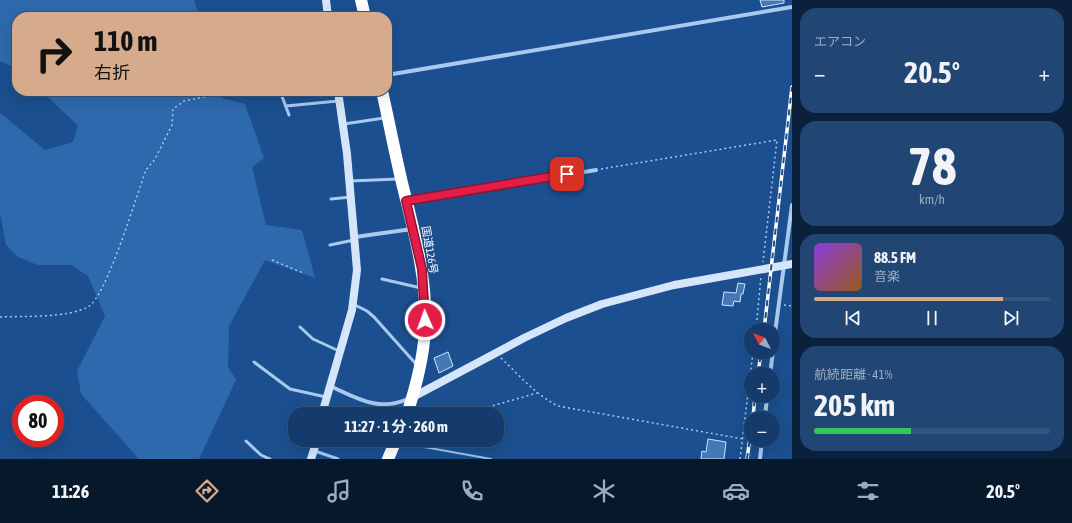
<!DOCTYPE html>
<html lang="ja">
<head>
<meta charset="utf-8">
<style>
	body { margin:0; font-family:"Asap Condensed","Noto Sans JP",sans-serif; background:#214673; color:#f1f3f6; height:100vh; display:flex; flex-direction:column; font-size:15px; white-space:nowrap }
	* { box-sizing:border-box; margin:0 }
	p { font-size:13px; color:#9dadc1 }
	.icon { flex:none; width:22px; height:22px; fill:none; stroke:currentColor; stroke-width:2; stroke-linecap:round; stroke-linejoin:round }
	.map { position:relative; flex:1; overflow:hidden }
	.side { display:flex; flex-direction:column; gap:8px; padding:8px; background:#0b203b; width:280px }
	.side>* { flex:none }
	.hud { position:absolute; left:12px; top:12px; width:380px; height:84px; border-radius:16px; box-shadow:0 4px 16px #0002,0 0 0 1px #33557e; background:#d6ab8b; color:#111; overflow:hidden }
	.needle { width:26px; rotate:312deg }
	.fabs { position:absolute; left:744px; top:323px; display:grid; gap:8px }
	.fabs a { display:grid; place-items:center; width:36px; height:36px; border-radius:50%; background:#143b6b; box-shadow:0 4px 16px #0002,0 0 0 1px #33557e; font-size:20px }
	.speed { position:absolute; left:12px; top:395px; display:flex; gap:8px; font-size:20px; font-weight:700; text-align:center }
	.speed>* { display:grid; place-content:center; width:52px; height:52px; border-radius:50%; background:#143b6b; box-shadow:0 4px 16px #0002,0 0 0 1px #33557e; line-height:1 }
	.speed .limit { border:6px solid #d22; background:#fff; color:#111 }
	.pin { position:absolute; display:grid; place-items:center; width:34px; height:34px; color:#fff; margin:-17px; border-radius:8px; box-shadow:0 2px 6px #0006 }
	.me { position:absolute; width:44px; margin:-22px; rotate:358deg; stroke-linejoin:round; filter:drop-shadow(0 0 3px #0008) }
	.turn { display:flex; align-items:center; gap:14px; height:84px; padding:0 16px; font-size:18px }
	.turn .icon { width:52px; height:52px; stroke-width:2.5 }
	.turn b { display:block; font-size:28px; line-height:34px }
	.big { font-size:30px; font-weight:700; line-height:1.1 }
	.side .widget { flex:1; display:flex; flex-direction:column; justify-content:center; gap:6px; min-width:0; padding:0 14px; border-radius:16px; background:#214673 }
	.side .dial { align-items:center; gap:0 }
	.dial b { font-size:52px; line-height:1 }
	.song { display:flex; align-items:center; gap:12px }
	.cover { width:48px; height:48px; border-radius:6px; background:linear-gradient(135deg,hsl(270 70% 55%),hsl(30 70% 35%)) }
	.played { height:4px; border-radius:2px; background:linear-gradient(90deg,#d6ab8b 80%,#33557e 80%) }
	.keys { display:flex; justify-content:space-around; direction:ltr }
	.heat { display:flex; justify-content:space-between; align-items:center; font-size:22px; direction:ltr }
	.charge { height:6px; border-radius:3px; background:linear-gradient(90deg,#34c759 41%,#33557e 0) }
	.trip { position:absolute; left:288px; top:407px; width:216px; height:40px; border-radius:16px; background:#143b6b; box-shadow:0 4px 16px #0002,0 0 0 1px #33557e; font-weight:700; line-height:40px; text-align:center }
	.menu { display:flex; height:64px; justify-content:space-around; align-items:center; background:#08182b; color:#9dadc1 }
	.menu .icon { width:28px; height:28px }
	.menu .current { color:#d6ab8b }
	.menu b { font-size:18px; color:#f1f3f6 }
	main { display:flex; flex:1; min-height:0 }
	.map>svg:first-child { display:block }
	.green { fill:#2e69ad }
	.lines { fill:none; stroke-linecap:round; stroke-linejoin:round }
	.stream { stroke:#9cc4f0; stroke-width:2 }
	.building { fill:#4478b7; stroke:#cfe3fa }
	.path { stroke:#a9c9ee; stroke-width:1.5; stroke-dasharray:2 3; stroke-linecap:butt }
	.lane { stroke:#a9c9ee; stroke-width:3 }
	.street { stroke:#a9c9ee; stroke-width:4 }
	.secondary { stroke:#d6e6fa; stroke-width:8 }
	.highway { stroke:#fff; stroke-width:12 }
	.rail-casing { stroke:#fff; stroke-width:3.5 }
	.rail { stroke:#1b4f8f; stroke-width:2; stroke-dasharray:6; stroke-linecap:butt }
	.route-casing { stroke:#92132f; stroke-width:10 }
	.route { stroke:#e11d48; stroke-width:7 }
	.labels { text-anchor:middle; stroke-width:3; stroke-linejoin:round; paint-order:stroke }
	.street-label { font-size:11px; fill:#fff; stroke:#1b4f8f }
</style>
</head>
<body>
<main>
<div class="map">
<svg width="792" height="459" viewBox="0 0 792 459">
	<rect width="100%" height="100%" fill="#1b4f8f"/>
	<path class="green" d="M0,0h194l5,17h-182v52l-17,-8z
		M42,91h178l2,7 23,6 19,54 -12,9 14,58 36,5 13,48 -50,-18 -36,66 -1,41 8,13 -37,79h-60l-58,-65 -4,-23 28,-55 -17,-40 -17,-11h-33l-20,-8 -12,-12 -6,-32v-100l45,37 28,-8 5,-16z"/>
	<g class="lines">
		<path class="stream" d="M413,445l78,14"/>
	</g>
	<path class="building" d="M760,0h24v3l-22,4z
		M738,283l7,1 -2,10h-2l-1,8 -6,-1 -1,5 -11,-1 2,-13 12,1z
		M448,352l5,14 -14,7 -5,-15z
		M708,439l18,3 -2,17h-23l1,-8 4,1z"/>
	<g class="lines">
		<path class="path" d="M601,169l176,-29 -14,122
			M272,260l31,13
			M784,305l8,1
			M0,317c24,-1 67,1 88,-10 18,-9 49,-113 58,-137l9,-11 17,-34 1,-16 11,-8 35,-7 5,-3
			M756,330l5,-54
			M501,358c18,17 35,37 57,48l185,33
			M464,414l73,-21
			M740,459l13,-107"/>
		<path class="lane" d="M280,91l9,24
			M286,106l52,-5
			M344,124l40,-6
			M350,181l48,-2
			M331,199l20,-2
			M330,245l24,-5
			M382,279l39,9
			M355,305l12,6 7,6 42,47
			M300,327l13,12 26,12
			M254,362l36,27 36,8
			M246,441l15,14 9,4
			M315,451l23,8"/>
		<path class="street" d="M387,75l405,-68
			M409,201l187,-31
			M355,237l57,-8
			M773,348l19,-143
			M770,374l3,-22
			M330,386c27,12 49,27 80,12
			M765,418l2,-22
			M760,459l2,-19"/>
		<path class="secondary" d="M326,0l2,17
			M413,397l111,-59 42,-20 36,-14 72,-19 118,-21
			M322,414l30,-104 5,-40 -10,-116 -9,-63
			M311,459l6,-19"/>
		<path class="highway" d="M361,0l4,17
			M382,91c7,31 13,62 20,92 12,48 26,98 23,148 -2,28 -9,56 -18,83
			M388,459l8,-19"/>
		<g class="rail-casing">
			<path id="rail" d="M764,330l28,-243
				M758,374l3,-22
				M753,418l2,-22
				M747,459l4,-29"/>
		</g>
		<use href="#rail" class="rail"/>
	</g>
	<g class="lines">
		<g class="route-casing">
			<path id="route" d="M425,320l-3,-51 -16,-68 161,-27"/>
		</g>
		<use href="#route" class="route"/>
	</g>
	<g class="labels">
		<g class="street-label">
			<text transform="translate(430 250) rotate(80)" y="4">国道126号</text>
		</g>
	</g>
</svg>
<div class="fabs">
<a><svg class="needle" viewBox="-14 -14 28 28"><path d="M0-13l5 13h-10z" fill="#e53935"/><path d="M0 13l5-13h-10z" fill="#9dadc1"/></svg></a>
<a>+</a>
<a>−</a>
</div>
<div class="speed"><div class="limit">80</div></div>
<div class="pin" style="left:567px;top:174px;background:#d93025"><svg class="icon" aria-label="arrive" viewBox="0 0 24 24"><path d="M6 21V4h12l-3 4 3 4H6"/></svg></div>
<svg class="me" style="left:425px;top:320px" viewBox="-20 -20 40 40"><circle r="17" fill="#e11d48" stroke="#fff" stroke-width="3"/><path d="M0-11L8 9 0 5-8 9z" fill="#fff"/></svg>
<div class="trip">11:27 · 1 分 · 260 m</div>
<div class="hud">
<div class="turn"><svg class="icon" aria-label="right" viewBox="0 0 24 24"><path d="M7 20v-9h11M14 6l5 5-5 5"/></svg><div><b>110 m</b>右折</div></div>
</div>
</div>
<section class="side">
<div class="widget"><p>エアコン</p>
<div class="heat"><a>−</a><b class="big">20.5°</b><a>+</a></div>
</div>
<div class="widget dial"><b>78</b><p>km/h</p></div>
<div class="widget">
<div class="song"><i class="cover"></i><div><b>88.5 FM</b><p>音楽</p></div></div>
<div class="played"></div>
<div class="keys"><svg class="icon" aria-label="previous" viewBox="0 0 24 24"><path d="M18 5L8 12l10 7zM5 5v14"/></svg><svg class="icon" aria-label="pause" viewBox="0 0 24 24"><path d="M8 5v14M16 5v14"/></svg><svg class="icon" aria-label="next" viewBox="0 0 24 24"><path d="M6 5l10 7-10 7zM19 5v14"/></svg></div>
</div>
<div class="widget"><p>航続距離 · 41%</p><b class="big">205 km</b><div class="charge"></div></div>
</section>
</main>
<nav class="menu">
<b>11:26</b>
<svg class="icon current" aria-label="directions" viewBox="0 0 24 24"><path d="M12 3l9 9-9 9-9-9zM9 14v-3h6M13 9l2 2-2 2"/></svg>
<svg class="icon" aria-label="music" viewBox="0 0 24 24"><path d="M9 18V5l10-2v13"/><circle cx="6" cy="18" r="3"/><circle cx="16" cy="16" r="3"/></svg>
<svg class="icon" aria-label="phone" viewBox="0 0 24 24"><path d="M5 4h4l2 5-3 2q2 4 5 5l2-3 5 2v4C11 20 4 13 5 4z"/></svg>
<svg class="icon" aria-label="climate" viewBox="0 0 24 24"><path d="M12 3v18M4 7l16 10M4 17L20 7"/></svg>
<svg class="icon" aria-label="car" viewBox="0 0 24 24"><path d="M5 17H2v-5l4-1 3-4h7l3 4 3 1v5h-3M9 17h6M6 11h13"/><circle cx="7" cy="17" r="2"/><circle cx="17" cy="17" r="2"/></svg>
<svg class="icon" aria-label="filters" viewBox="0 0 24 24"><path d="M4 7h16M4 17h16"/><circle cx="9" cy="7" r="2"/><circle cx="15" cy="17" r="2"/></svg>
<b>20.5°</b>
</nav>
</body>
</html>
